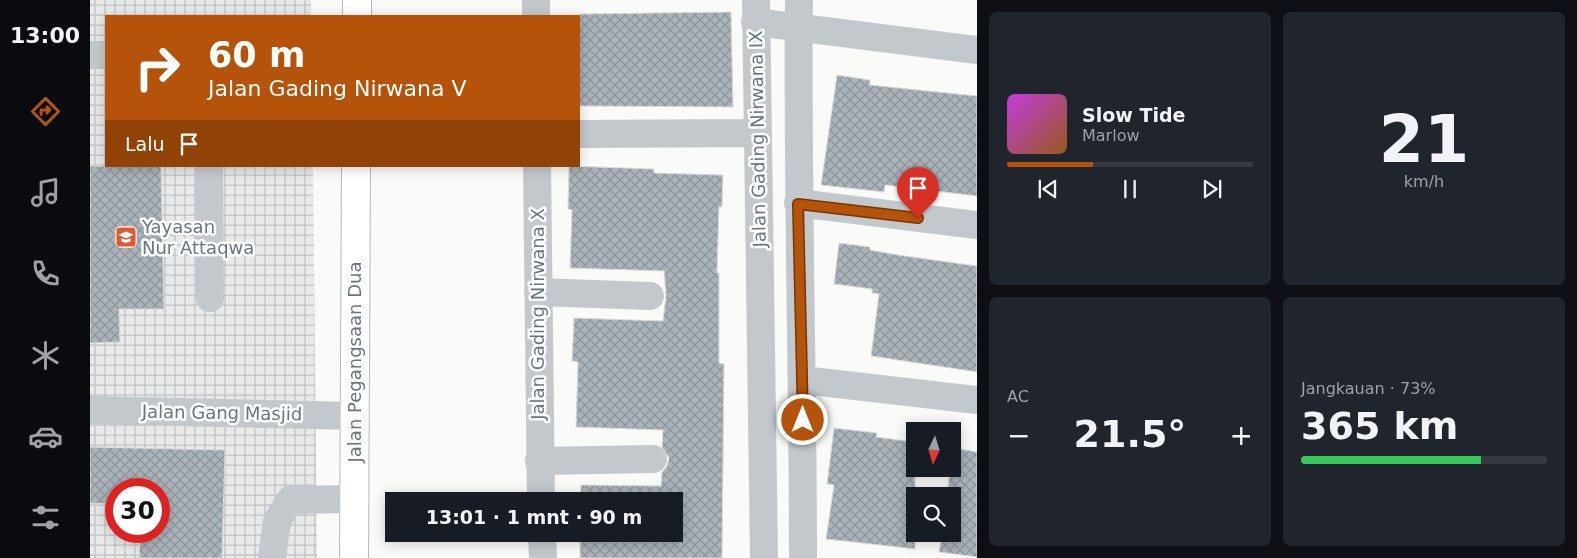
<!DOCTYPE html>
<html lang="id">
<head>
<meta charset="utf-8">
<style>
	body { margin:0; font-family:"DejaVu Sans",sans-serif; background:#20242c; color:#f1f3f6; height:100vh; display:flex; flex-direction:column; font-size:19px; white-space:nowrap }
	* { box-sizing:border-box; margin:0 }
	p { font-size:16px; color:#9ea1a6 }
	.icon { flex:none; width:28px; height:28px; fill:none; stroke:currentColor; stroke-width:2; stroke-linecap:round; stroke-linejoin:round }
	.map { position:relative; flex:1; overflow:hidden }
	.panel { display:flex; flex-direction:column; gap:12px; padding:12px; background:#0d0f14; width:600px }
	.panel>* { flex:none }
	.hud { position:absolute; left:15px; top:15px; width:475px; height:152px; border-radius:0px; box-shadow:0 2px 12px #0003; background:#b45309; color:#fff; overflow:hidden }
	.needle { width:32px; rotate:184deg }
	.buttons { position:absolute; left:816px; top:422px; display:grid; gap:10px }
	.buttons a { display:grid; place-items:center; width:55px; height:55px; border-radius:0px; background:#171b24; box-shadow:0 2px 12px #0003; font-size:25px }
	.speed { position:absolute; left:15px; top:478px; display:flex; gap:10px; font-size:25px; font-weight:700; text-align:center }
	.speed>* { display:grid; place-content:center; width:65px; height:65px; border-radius:50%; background:#171b24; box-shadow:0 2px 12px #0003; line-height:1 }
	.speed .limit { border:8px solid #d22; background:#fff; color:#111 }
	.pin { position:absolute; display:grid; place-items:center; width:42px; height:42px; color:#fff; margin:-51px -21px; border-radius:50% 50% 50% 0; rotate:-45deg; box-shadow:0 0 5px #0007 }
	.pin .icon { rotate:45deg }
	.me { position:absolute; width:55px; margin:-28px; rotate:0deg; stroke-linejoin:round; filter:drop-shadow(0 0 4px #0008) }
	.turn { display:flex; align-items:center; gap:18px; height:105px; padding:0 20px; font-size:22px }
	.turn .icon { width:65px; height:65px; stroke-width:2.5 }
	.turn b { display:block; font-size:35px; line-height:42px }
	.then { display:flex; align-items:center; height:48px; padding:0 20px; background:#0003; gap:10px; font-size:19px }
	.big { font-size:38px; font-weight:700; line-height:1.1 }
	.panel .card { flex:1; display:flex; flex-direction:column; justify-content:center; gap:8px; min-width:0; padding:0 18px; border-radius:8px; background:#20242c }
	.panel .dial { align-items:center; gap:0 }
	.dial b { font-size:65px; line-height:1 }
	.song { display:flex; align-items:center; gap:15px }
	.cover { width:60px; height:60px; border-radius:8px; background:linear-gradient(135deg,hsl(290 70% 55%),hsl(30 70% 35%)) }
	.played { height:5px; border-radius:2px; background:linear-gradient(90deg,#b45309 35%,#363941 35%) }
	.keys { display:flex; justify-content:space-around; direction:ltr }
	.heat { display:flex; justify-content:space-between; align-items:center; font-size:28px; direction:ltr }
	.charge { height:8px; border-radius:4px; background:linear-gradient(90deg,#34c759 73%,#363941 0) }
	.panel .tiles { flex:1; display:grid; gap:12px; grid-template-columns:repeat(2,1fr) }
	.trip { position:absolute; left:295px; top:492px; width:298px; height:50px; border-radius:0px; background:#171b24; box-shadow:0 2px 12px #0003; font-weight:700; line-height:50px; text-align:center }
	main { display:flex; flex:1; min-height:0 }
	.menu { display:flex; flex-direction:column; width:90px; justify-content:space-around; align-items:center; background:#090b0e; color:#9ea1a6 }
	.menu .icon { width:35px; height:35px }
	.menu .active { color:#b45309 }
	.menu b { font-size:22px; color:#f1f3f6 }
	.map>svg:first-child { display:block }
	.industrial { fill:url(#industrial-grid); fill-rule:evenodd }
	.building { fill:url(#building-cross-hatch); stroke:#dcdcda }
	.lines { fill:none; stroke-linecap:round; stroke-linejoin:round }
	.major-casing { stroke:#b5babe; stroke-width:30 }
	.minor { stroke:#c3c8cc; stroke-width:28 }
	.major { stroke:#fff; stroke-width:28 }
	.route-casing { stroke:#753606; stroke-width:12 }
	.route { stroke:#b45309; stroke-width:9 }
	.labels { text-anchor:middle; stroke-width:5; stroke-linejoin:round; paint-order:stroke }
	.street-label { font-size:18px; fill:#657683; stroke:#fff }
	.poi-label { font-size:18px; fill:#657683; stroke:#fff; text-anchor:start }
</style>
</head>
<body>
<main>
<nav class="menu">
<b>13:00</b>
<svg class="icon active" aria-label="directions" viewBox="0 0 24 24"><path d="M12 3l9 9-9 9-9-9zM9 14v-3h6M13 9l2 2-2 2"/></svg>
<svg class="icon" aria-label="music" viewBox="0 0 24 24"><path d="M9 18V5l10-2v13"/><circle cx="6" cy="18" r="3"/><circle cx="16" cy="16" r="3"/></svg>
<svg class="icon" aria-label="phone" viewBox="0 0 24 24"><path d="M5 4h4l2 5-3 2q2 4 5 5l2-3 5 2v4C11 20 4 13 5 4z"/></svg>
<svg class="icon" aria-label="climate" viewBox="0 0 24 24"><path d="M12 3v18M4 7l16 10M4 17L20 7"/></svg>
<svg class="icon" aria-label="car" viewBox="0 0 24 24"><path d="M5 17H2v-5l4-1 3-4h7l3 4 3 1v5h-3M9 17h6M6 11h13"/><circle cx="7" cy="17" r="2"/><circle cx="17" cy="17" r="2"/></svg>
<svg class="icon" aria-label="filters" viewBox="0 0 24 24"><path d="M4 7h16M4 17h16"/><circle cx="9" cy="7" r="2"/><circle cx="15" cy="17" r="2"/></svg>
</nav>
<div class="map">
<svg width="887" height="558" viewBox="0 0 887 558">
	<defs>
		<pattern id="industrial-grid" width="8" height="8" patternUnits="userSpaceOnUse" patternTransform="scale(1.25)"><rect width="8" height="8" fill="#e8e9e9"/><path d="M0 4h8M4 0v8" fill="none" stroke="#c0c1c2"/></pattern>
		<pattern id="building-cross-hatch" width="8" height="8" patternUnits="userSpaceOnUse" patternTransform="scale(1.25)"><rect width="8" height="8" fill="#aab3b9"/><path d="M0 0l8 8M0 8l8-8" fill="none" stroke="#8e969c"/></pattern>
	</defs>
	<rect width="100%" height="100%" fill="#fafaf8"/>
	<path class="industrial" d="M0,0h221v16h-205v150h207l4,392h-227zM26,489h43v42h-43z"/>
	<path class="building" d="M641,12l2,95 -154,-1v-92z
		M747,75l33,5v5l107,11v100l-92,-11 -1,7 -63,-7z
		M0,166h71l3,143h-45l1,33 -30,1z
		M479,166l85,3v4l69,2 -1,32h-3l-2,66h2v90l5,1 -2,194h-142v-24h94v-33h-94l1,-16 80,1 1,-14 5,-6 2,-8 -7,-11 1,-17 -87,-3 2,-65 -6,-1 2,-43 89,3 3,-25 -2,-25 -94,-3 2,-58 -4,-1z
		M749,243l31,4v3l28,5 79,11v106l-106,-16 8,-62 -7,-1v-4l-38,-5z
		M744,428l43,5 -1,4 39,5v107l-89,-10 8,-54 -7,-1z
		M0,447l135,3 -3,108h-83l1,-27h19v-42h-43v15l-26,-1z
		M863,448l24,4v105l-38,-5 3,-18h10v-38h-5l3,-27h2z"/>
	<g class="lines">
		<g class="major-casing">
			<path id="major" d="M267,16v-16
				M264,558l2,-392"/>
		</g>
		<path class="minor" d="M446,0v16
			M666,0l8,558
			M709,0c-2,186 4,372 4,558
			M665,22l222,28
			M0,55h16
			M489,134l178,-1
			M119,166l1,132
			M447,166l4,335
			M708,203l179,22
			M448,292l112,4
			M713,380l174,20
			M0,410l265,6
			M449,461l114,-2
			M452,534l1,24
			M182,558l5,-37 13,-21 65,-1"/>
		<use href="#major" class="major"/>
	</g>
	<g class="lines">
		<g class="route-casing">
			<path id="route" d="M713,420l-5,-216 120,14"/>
		</g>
		<use href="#route" class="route"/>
	</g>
	<defs>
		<g id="school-square" transform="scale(1.125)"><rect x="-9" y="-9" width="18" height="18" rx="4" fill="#e4572e" stroke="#fff"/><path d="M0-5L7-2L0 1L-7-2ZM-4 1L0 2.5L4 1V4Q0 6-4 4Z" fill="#fff"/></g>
	</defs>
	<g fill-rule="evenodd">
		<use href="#school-square" x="36" y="237"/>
	</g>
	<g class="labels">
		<g class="street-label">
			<text transform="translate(668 139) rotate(-91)" y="6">Jalan Gading Nirwana IX</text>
			<text transform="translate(448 314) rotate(-90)" y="6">Jalan Gading Nirwana X</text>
			<text transform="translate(265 362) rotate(-90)" y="6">Jalan Pegangsaan Dua</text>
			<text transform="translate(132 413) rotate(1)" y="6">Jalan Gang Masjid</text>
		</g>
		<g class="poi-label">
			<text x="52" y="233">Yayasan<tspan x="52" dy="21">Nur Attaqwa</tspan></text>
		</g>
	</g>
</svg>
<div class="buttons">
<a><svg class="needle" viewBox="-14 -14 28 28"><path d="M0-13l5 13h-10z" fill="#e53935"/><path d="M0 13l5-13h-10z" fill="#9ea1a6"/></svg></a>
<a><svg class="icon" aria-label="search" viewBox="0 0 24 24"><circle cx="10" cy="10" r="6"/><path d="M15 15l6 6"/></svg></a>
</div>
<div class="speed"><div class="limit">30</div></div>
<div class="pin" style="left:828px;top:218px;background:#d93025"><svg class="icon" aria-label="arrive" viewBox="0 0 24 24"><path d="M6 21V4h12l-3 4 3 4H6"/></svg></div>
<svg class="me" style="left:713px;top:420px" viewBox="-20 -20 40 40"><circle r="17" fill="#b45309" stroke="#fff" stroke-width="3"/><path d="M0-11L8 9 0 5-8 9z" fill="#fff"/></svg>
<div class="trip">13:01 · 1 mnt · 90 m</div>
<div class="hud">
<div class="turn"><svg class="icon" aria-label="right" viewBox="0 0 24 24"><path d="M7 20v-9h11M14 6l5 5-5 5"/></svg><div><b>60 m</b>Jalan Gading Nirwana V</div></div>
<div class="then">Lalu<svg class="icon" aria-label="arrive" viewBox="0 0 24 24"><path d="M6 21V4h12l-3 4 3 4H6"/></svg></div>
</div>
</div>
<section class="panel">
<div class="tiles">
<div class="card">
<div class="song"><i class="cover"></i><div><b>Slow Tide</b><p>Marlow</p></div></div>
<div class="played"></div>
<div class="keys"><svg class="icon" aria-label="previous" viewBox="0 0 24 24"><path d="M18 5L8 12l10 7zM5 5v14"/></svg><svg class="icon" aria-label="pause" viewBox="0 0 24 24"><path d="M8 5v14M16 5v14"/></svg><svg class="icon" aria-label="next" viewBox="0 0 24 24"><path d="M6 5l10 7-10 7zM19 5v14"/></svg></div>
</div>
<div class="card dial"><b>21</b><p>km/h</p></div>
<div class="card"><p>AC</p>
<div class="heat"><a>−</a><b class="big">21.5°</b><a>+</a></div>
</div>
<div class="card"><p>Jangkauan · 73%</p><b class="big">365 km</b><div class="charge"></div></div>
</div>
</section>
</main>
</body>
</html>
